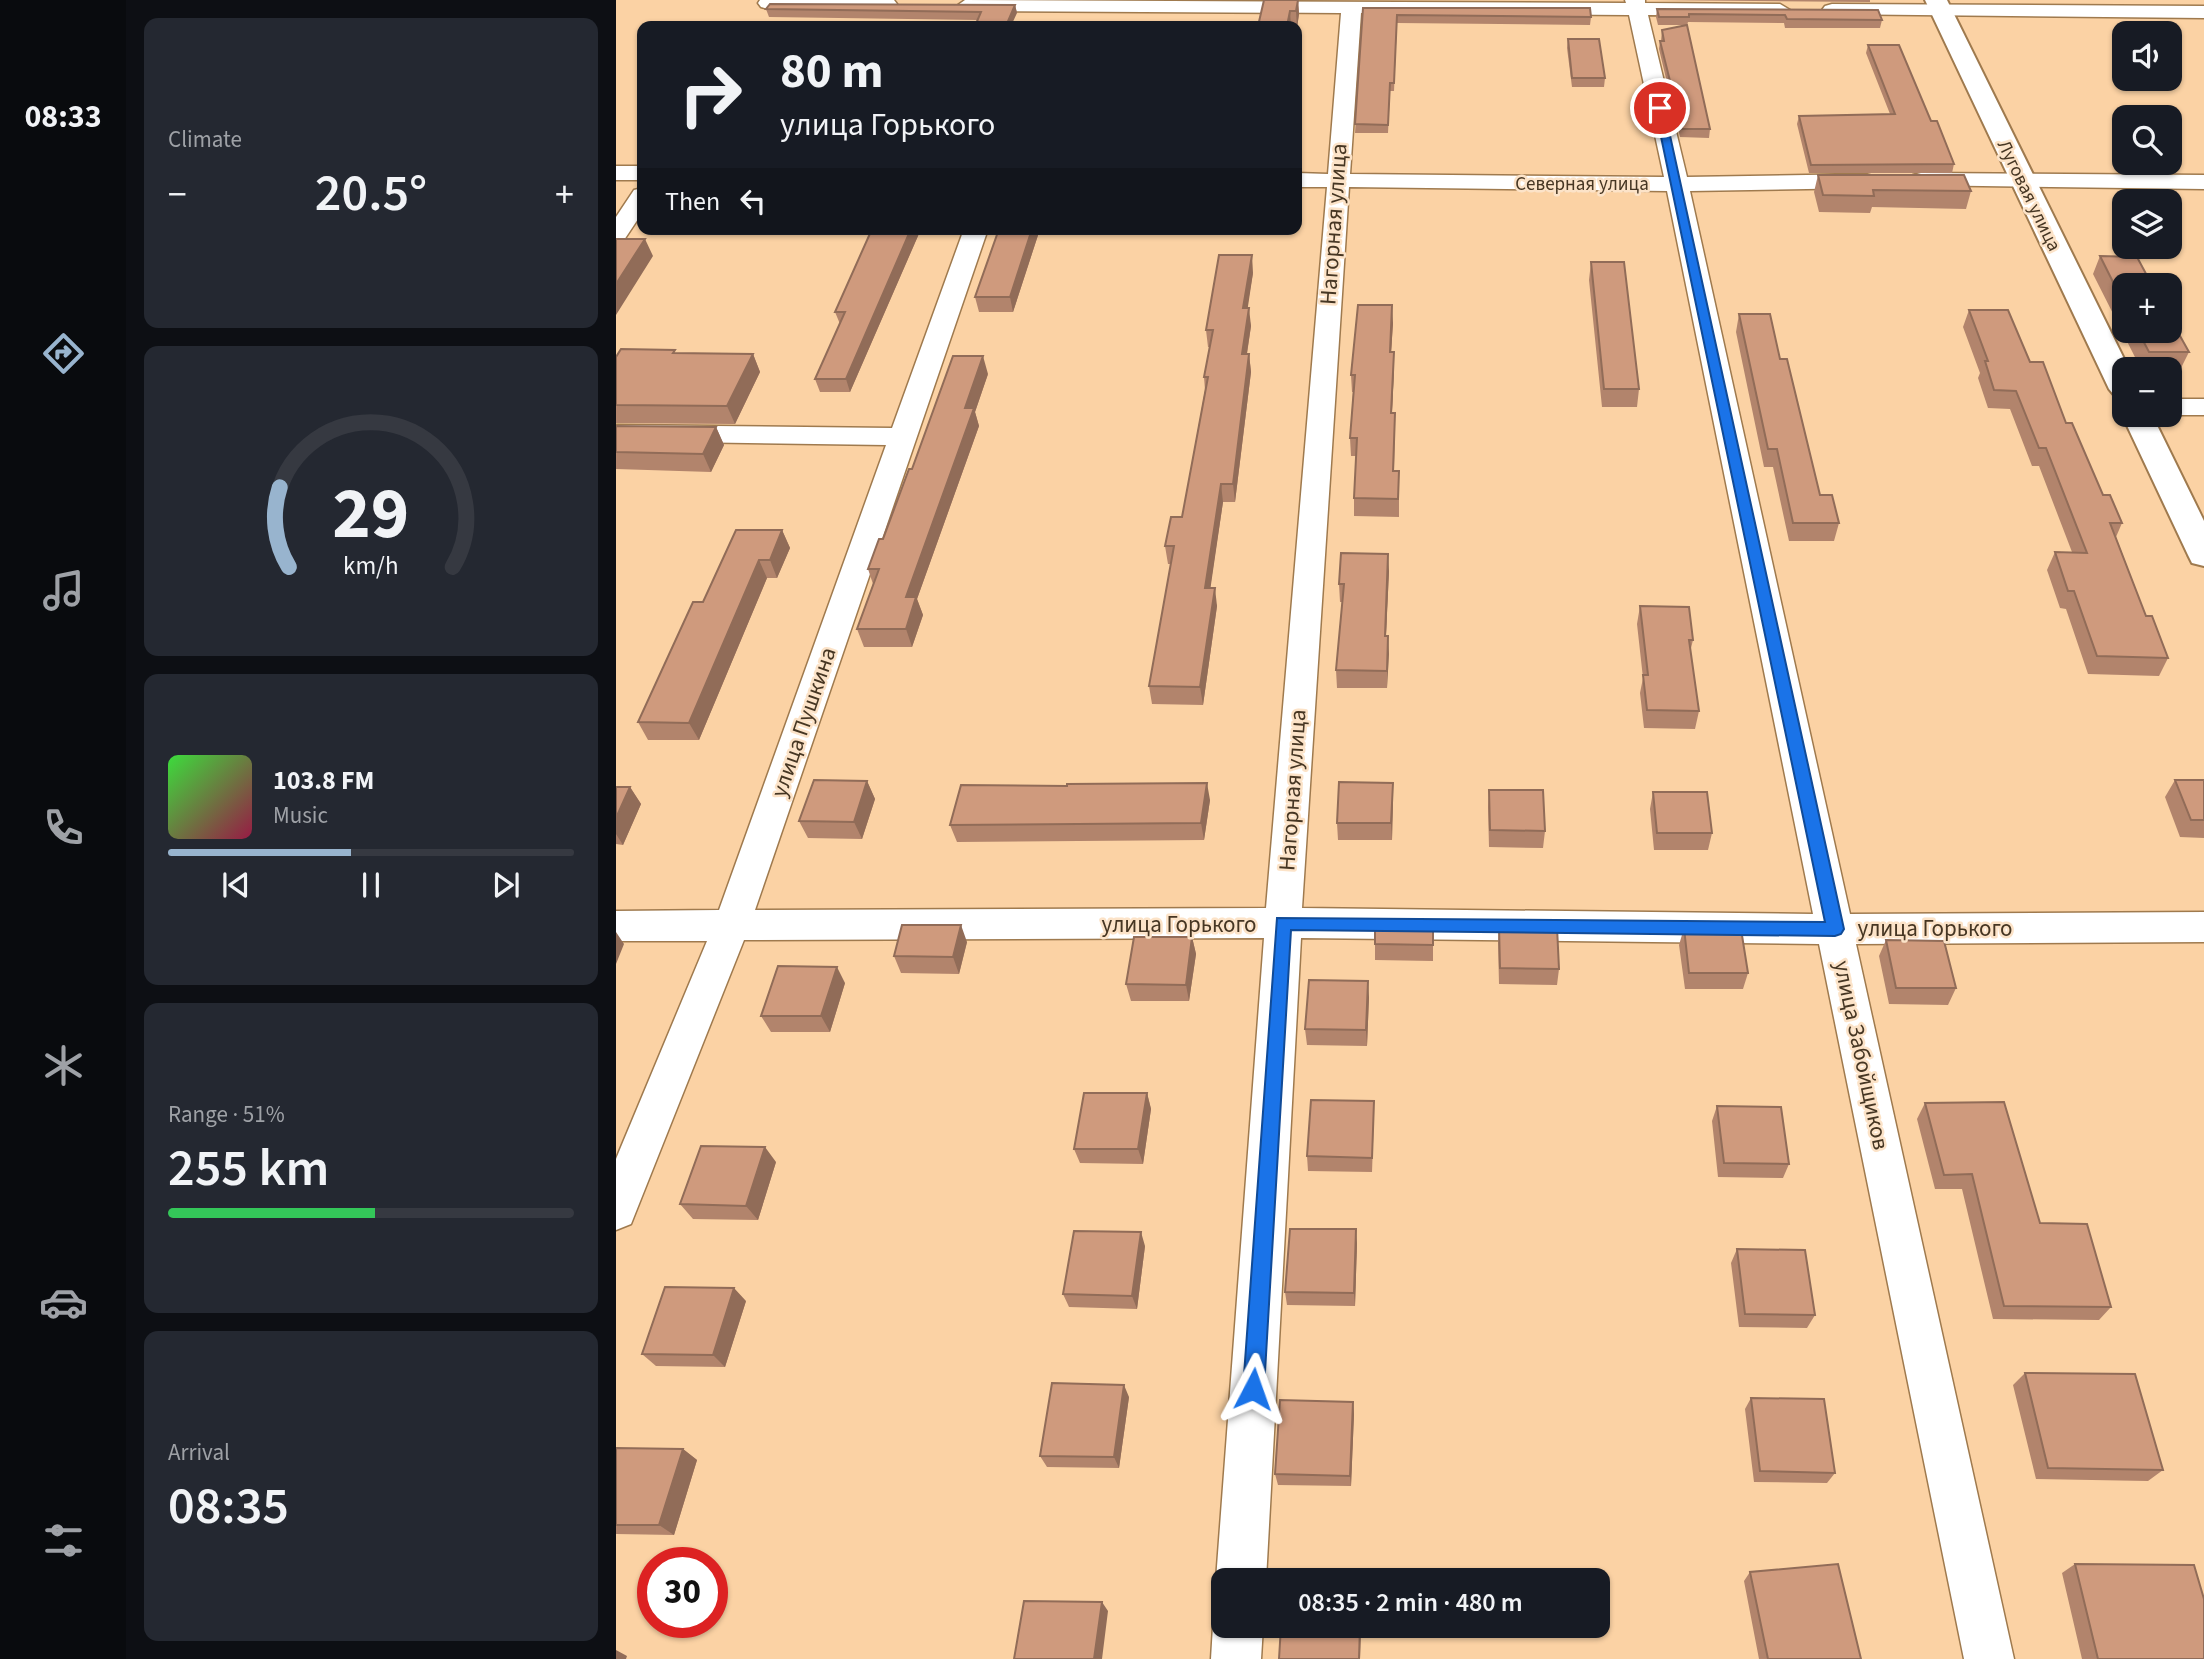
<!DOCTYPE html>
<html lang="en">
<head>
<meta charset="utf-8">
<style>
	body { margin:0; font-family:"Source Sans 3",sans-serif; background:#242831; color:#f1f3f6; height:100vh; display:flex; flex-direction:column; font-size:26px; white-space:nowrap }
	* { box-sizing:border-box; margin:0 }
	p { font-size:23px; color:#9ea1a6 }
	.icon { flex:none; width:38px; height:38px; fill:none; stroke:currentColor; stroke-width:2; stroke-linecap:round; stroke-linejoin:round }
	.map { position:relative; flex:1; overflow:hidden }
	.details { display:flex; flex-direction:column; gap:18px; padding:18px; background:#0d0f14; width:490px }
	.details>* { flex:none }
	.guide { position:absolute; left:21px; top:21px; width:665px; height:214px; border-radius:14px; box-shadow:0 2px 5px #0004; background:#171b24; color:#f1f3f6; overflow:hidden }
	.buttons { position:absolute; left:1496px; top:21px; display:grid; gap:14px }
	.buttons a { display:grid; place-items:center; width:70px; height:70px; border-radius:14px; background:#171b24; box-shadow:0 2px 5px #0004; font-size:35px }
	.speed { position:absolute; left:21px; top:1547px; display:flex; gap:14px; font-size:35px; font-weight:700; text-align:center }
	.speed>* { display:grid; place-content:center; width:91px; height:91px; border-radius:50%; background:#171b24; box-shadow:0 2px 5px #0004; line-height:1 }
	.speed .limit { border:10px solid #d22; background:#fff; color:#111 }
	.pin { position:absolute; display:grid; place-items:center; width:60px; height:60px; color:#fff; margin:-30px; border:4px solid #fff; border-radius:50%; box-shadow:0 2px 7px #0007 }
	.me { position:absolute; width:77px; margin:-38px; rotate:4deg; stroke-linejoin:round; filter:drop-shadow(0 0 5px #0008) }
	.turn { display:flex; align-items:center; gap:24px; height:147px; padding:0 28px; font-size:32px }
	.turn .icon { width:91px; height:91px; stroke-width:2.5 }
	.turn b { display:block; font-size:49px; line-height:60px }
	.then { display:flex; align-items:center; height:66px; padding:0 28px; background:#0003; gap:14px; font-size:26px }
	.big { font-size:52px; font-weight:600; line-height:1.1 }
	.details .card { flex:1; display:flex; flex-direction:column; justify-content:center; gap:10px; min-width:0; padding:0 24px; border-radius:14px; background:#242831 }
	.details .dial { align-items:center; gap:0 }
	.dial svg { height:182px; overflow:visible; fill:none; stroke:#363941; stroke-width:7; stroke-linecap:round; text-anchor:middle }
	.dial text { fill:#f1f3f6; stroke:none }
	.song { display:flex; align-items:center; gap:21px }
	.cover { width:84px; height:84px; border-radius:10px; background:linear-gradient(135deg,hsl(120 70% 55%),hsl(340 70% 35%)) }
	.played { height:7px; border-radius:4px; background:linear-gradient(90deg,#98b4ce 45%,#363941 45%) }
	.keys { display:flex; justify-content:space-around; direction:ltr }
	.heat { display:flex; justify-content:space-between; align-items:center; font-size:38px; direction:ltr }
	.charge { height:10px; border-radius:5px; background:linear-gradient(90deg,#34c759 51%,#363941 0) }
	.trip { position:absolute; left:595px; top:1568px; width:399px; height:70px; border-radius:14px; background:#171b24; box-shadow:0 2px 5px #0004; font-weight:600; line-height:70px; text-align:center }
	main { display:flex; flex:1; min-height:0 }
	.tab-bar { display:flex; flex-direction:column; width:126px; justify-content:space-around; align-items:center; background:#090b0e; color:#9ea1a6 }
	.tab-bar .icon { width:49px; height:49px }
	.tab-bar .active { color:#98b4ce }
	.tab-bar b { font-size:32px; color:#f1f3f6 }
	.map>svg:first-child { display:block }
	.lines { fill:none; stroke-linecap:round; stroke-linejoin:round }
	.street-casing { stroke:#9f7a4e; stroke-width:3 }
	.secondary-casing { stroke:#9f7a4e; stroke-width:4 }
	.street { fill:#fff; fill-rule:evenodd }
	.secondary { fill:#fff; fill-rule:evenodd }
	.wall { fill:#b2846c }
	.shaded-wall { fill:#916c58 }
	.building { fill:#cf9a7d; stroke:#916c58; stroke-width:2 }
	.route { fill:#1a73e8; stroke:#114b97; stroke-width:2 }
	.labels { text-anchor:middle; stroke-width:5; stroke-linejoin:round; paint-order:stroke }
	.far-street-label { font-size:19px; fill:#463623; stroke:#fce3c8 }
	.street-label { font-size:23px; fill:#463623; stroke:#fce3c8 }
</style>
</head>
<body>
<main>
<nav class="tab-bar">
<b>08:33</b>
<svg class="icon active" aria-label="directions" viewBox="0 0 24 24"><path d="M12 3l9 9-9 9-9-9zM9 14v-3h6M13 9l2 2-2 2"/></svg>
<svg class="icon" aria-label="music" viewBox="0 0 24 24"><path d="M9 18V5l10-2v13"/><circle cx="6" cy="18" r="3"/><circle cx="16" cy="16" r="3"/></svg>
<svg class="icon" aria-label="phone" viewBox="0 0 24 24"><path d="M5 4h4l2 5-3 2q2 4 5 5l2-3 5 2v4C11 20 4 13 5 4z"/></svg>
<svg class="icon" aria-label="climate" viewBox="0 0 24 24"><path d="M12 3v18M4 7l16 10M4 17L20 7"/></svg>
<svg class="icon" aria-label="car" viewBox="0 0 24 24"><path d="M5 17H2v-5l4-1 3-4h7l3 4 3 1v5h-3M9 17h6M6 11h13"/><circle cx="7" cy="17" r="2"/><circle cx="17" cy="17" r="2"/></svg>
<svg class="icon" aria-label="filters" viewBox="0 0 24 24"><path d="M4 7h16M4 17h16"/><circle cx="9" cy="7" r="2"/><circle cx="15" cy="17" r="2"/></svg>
</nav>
<section class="details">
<div class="card"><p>Climate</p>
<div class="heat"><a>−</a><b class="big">20.5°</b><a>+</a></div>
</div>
<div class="card dial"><svg viewBox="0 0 100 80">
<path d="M14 69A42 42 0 1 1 86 69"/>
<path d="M14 69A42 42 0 0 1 10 34" stroke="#98b4ce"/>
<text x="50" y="56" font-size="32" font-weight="700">29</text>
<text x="50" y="72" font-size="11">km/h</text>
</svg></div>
<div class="card">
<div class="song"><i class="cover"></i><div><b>103.8 FM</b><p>Music</p></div></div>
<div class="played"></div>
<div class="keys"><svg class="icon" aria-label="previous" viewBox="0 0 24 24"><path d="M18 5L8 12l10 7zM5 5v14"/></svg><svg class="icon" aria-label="pause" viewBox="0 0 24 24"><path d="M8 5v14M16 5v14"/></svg><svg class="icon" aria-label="next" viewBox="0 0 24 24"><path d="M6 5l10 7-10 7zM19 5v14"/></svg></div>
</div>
<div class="card"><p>Range · 51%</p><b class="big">255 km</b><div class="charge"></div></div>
<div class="card"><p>Arrival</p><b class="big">08:35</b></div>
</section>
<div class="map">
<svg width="1588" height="1659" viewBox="0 0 1588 1659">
	<rect width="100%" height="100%" fill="#fbd2a4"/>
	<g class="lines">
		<g class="street-casing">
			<path id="street" d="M144,0h134l3,4 -10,6 -119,-1 -7,-2 -3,-4z
				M349,0l661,3 -1,-3h20v3l135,1 10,6 -10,6 -132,-1 39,162 178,-3 8,2 3,5 -3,5 -8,2 -175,3 160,723 354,-2v30l-348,2 158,715h-50l-145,-715 -518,-6 -35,642h-43v17l-7,-17 48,-642 -520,2 -113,284 -15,6v-71l91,-218h-91v-30l103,-1 167,-465 -270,-4v-16l276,3 72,-199h24l-233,681 511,-2 61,-721h-30v-14l31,1 13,-161 -373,-2 -10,-6zM745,13l268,2 35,162 -314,-3zM733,187l318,4 146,723 -511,-6z
				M1216,4l372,2v12l-379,-4 -3,-4 3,-4z
				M0,166h26v14h-26z
				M1305,173l283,2v14l-291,-4 -3,-5 3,-5z
				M26,188v25l-18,27 -8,2v-25l18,-27z
				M1554,399h34v16h-35z
				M607,1607v19h40l-2,33h-50l2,-33z"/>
		</g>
		<g class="secondary-casing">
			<path id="secondary" d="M1309,0h22l182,369h-5v29l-10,-3 -5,-6z
				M1508,411v4h28l52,106v45l-12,-3 -4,-8 -66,-140z"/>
		</g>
		<use href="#street" class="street"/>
		<use href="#secondary" class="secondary"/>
	</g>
	<path class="wall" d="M682,0l1,14 -2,14v-2h-39z
		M1037,0h217v2z
		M399,5l2,8 -39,7 -209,-3 -3,-8z
		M747,8l228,9 -1,8 -193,-2 -3,68h-4l-2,42h-33z
		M1041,9l225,11 -2,8h-95l-1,-5 -96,-1 -1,3 23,104 -1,9 -29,-1 -21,-88 1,-8h1l1,-11 25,-5h-29l-2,-8z
		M952,39l37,39 -1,9h-32l-5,-39z
		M1252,45l63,76 23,43 -2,9h-143l-12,-49 2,-8 91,-2 -24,-61z
		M1202,175l153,16 -5,18 -94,-2 -2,6 -51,-1 -5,-20z
		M256,229h49l-71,163h-30l-5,-13 25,-55 -5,-12z
		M383,229h41l-27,83h-34l-4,-15z
		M1484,256l24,29v46h46l19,21 -9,18 -39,-1 -48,-95z
		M975,262l48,127 -2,18h-35l-13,-127z
		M637,273l-6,35 4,18 -4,28h2l2,18 -16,130h-12l-13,86 7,18 -14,99 -51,-1 -3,-18 22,-122h-3l-3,-18 17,-29 23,-127 -1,-13 6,-30h-2l-2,-17z
		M1353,310l61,52 36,61 37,72 19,28 -6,14 30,79 22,42 -9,18 -71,-2 -22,-65 -6,-1 -13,-38 8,-18h17l-33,-86h-7l-22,-57 -22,-1 -10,-30 2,-5 -17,-46z
		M1123,314l41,45 40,136 19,28 -5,18h-45l-16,-74h-9l-28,-135z
		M777,323l-2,29 3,17 -2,44 3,18 -1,40h5v46l-45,-1v-18l2,-42h-5l-1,-18 3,-46h-1l-1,-17z
		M60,353l77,1 7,18 -25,52 -119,-1v-66z
		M372,374l-13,38 4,14 -62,173 6,16 -11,32h-48l-7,-18 16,-45 -5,-15 15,-30 29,-70z
		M0,426l100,1 8,18 -13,27 -95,-3z
		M166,530l8,18 -13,30h-10l-68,162h-51l-10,-18 65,-120z
		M773,571l-3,65h2l-1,52h-50l-1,-18 6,-68h-2l-1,-18z
		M1024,606l53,34 -3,12 9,59 -4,18 -51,-1 -4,-35 3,-15 -6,-54z
		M1559,780h29v58l-24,-1 -15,-40z
		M251,781l8,18 -13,40 -54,-1 -9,-17z
		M777,783l-1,57h-54l-1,-17z
		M0,787h14l11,17 -18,41 -7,-1z
		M873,790l56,41 -2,17 -54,-1 -1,-40z
		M1037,792l59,41 -4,17h-54l-4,-41z
		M594,800l-6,40 -247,2 -7,-17z
		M817,926v35l-58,-1v-16z
		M883,926l60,43 -2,16 -58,-1 -1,-41z
		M1068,928l64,45 -5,16h-58l-6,-44z
		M576,937l4,17 -7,47h-58l-5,-17z
		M1270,940l70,48 -8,17 -59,-1 -10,-48z
		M351,942l-8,32 -58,-1 -7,-17z
		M229,983l-15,49h-59l-10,-16z
		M753,997l-2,49 -60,-1 -2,-16z
		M531,1093l4,16 -8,55 -63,-1 -6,-14z
		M1309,1103l115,120 71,84 -12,13 -106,-1 -31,-130h-27l-18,-70z
		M1101,1106l72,58 -6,14 -65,-1 -6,-56z
		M758,1116l-2,56 -64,-1 -1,-15z
		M160,1162l-18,58 -65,-1 -13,-15z
		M741,1243l-2,63 -68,-1 -2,-13z
		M529,1246l-8,63 -68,-2 -6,-13z
		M1121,1249l78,66 -8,13 -68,-1 -8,-64z
		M130,1301l-21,66 -69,-1 -14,-12z
		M1409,1373l138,97 -15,11 -112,-2 -23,-94z
		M513,1397l-10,71 -72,-1 -7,-11z
		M1135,1398l84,75 -8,10 -73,-1 -9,-73z
		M737,1402l1,12 -3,72 -73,-1 -3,-11z
		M0,1448l67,1 14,11 -23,75 -58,-1z
		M1459,1564l129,95h-122l-20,-86z
		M1134,1572l111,87h-102l-15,-78z"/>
	<path class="shaded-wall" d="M682,0l1,14 -2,14 -1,-17z
		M399,5l2,8 -6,13h-5z
		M674,11l1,15h-4z
		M295,229h10l-71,163 -4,-13z
		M416,229h8l-27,83 -3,-15z
		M29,239l8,17 -37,59v-31z
		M636,255l1,18 -8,53 -2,-18z
		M776,305l1,18 -3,46v-17z
		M633,308l2,18 -7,46 -2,-18z
		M778,352v17l-3,62v-18z
		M137,354l7,18 -25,52 -8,-18z
		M633,354l2,18 -16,130 -2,-18z
		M367,356l5,18 -13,38 4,14 -62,173 6,16 -11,32 -6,-18v-32l59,-189z
		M100,427l8,18 -13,27 -8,-18z
		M605,484l2,18 -15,103 -3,-17z
		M166,530l8,18 -13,30 -7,-18z
		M772,554l1,17 -4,83v-18z
		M143,560l8,18 -68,162 -10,-17z
		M599,588l2,18 -14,99 -3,-18z
		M772,636l1,18 -2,34v-17z
		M251,781l8,18 -13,40 -8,-17z
		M591,783l3,17 -6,40 -3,-17z
		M777,783v17l-1,40 -1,-17z
		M14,787l11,17 -18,41 -7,-11v-16z
		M345,925l6,17 -8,32 -6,-17z
		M0,932l8,12 -8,20z
		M576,937l4,17 -7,47 -3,-16z
		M221,967l8,16 -15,49 -9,-16z
		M752,981l1,16 -2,49 -1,-16z
		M531,1093l4,16 -8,55 -5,-15z
		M149,1147l11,15 -18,58 -12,-14z
		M740,1229l1,14 -2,63 -1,-13z
		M525,1232l4,14 -8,63 -5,-13z
		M118,1288l12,13 -21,66 -12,-12z
		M508,1385l5,12 -10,71 -5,-11z
		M737,1402l1,12 -3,72 -1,-10z
		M67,1449l14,11 -23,75 -15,-10z
		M486,1602l6,9 -6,48h-8z
		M744,1626h1l-1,33h-1z
		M0,1650l11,6 -1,3h-10z"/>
	<path class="building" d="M648,0h34l-2,11h-6l-3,15h-29z
		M154,4l245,1 -9,21h-31l6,-14 -215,-3z
		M747,8h227l1,9 -194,-2 -3,68h-4l-2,42 -33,-1z
		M1041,9l221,1 4,10 -95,-1 -2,-4 -96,-1v3h-30z
		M1071,25l23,104h-28l-22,-88h4l-2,-11z
		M952,39h31l6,39h-33z
		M1252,45h31l32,76h6l17,43 -143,1 -12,-49 96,-2z
		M1202,175h146l7,16 -98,-1 1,6 -51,-1z
		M256,229h39l-65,150h-31l30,-67h-10z
		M383,229h33l-22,68h-35z
		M0,239h29l-29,45z
		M603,255h33l-9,53h6l-7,46h7l-16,130h-12l-16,104h10l-15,99 -51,-1 25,-140h-9l6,-29h11l26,-140h-4l9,-47h-7z
		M1484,256l37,1 15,28h-28v19z
		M975,262h33l15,127h-35z
		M742,305h34l-2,47h4l-3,61h4l-2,58h6l-1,28 -44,-1 3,-60h-7l5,-63h-4z
		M1353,310h39l22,52h13l23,61h6l31,72h7l12,28h-12l36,93h6l16,42 -71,-2 -23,-65h-6l-13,-39 32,1 -41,-105h-7l-23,-57 -22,-1 -9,-29h3z
		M1123,314h31l10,45h7l33,136h12l7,28h-46l-16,-74h-9z
		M1554,318l19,34h-40l-11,-21h32z
		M5,349l54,1 -2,3 80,1 -26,52 -111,-1v-48z
		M337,356h30l-18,52h9l-68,189h10l-10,32h-49l22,-60h-11l11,-30h4l26,-70h3z
		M0,426l100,1 -13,27 -87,-2z
		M120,530h46l-12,30h-11l-70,163 -51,-1 55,-120h10z
		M725,553l47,1 -3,82h3l-1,35 -51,-1 8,-86h-5z
		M1024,606l49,1 4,33h-4l10,71 -52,-1 -4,-35h5z
		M198,780l53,1 -13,41 -55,-1z
		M1559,780h29v40h-13z
		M723,782l54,1 -2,40h-54z
		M591,783l-6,40 -251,2 11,-40 106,1v-2z
		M0,787h14l-14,31z
		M873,790h54l2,41 -55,-1z
		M1037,792h54l5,41h-55z
		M286,925h59l-8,32 -59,-1z
		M759,925l58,1v19l-58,-1z
		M883,926l58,1 2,42 -59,-1z
		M1068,928l57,1 7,44h-59z
		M518,937h58l-6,48 -60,-1z
		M1270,940l58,1 12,47h-60z
		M162,966l59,1 -16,49h-60z
		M693,980l59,1 -2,49 -61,-1z
		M468,1093h63l-9,56h-64z
		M695,1100l63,1 -2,57 -65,-2z
		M1388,1102l36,121 47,1 24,83 -107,-1 -32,-132 -28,1 -19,-72z
		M1101,1106l64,1 8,57 -65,-1z
		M85,1146l64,1 -19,59 -66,-2z
		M674,1229h66l-2,64 -69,-1z
		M458,1231l67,1 -9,64 -69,-2z
		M1121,1249l68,1 10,65 -70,-1z
		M49,1287l69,1 -21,67 -71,-1z
		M1409,1373l110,1 28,96 -115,-2z
		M436,1383l72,2 -10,72 -74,-1z
		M1135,1398l73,1 11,74 -75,-2z
		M664,1400l73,2 -3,74 -75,-2z
		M0,1448l67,1 -24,76h-43z
		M1222,1564l23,95h-93l-18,-87z
		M1459,1564l119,1 10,34v60h-106z
		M408,1601l78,1 -8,57h-80z
		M665,1626h79l-1,33h-80z"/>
	<path class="route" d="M1044,105l4,3 180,821 -3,5 -6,2 -544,-6 -27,459 -3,7 -8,3 -7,-3 -3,-7 34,-471 548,4 -170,-814z"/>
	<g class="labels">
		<g class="far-street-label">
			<text x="966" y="190">Северная улица</text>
			<text transform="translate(1414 195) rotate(64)" y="7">Луговая улица</text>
		</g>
		<g class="street-label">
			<text transform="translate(717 224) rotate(-86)" y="8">Нагорная улица</text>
			<text transform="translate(187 722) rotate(-71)" y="8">улица Пушкина</text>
			<text transform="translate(676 790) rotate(-86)" y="8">Нагорная улица</text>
			<text x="563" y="932">улица Горького</text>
			<text x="1319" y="936">улица Горького</text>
			<text transform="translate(1246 1055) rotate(78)" y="8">улица Забойщиков</text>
		</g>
	</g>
</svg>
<div class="buttons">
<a><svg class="icon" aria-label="sound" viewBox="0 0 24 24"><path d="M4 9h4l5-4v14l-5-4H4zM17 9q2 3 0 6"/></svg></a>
<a><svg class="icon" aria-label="search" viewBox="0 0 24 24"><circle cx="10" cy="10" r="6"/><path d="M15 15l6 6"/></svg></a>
<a><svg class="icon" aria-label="layers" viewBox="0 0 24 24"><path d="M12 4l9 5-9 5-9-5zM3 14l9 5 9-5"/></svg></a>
<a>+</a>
<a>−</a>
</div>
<div class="speed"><div class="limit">30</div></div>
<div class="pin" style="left:1044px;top:108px;background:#d93025"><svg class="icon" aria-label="arrive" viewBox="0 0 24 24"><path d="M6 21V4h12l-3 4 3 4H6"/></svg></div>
<svg class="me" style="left:637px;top:1389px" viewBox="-20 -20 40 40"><path d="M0-17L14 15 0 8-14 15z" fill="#1a73e8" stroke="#fff" stroke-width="4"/></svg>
<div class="trip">08:35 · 2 min · 480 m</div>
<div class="guide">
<div class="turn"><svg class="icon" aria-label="right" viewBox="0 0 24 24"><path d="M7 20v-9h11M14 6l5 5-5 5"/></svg><div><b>80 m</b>улица Горького</div></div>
<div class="then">Then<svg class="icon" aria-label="left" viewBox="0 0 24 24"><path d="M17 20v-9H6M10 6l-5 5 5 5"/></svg></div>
</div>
</div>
</main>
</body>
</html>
